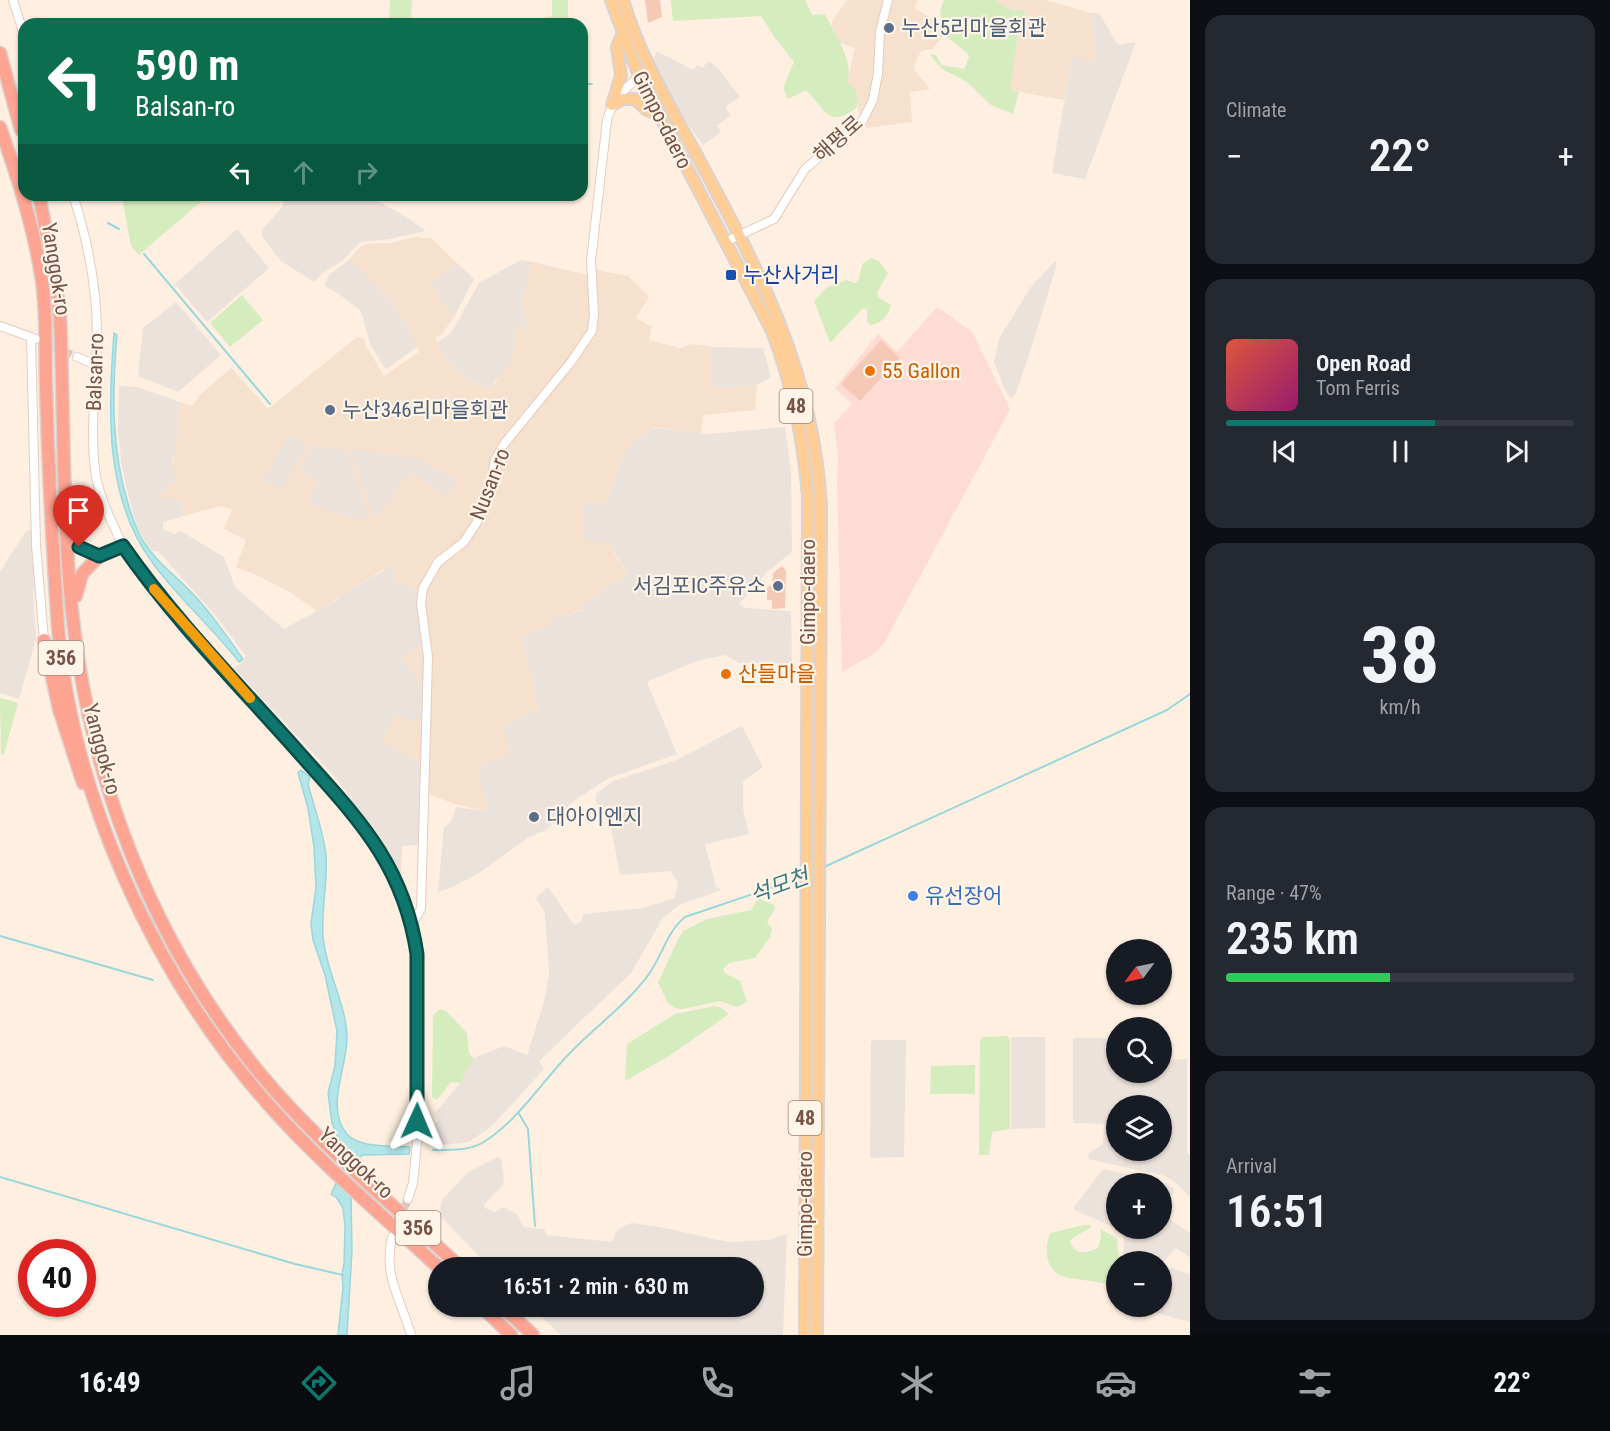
<!DOCTYPE html>
<html lang="en">
<head>
<meta charset="utf-8">
<style>
	body { margin:0; font-family:"Roboto Condensed","Noto Sans KR",sans-serif; background:#242831; color:#f1f3f6; height:100vh; display:flex; flex-direction:column; font-size:22px; white-space:nowrap }
	* { box-sizing:border-box; margin:0 }
	p { font-size:20px; color:#9ea1a6 }
	.icon { flex:none; width:33px; height:33px; fill:none; stroke:currentColor; stroke-width:2; stroke-linecap:round; stroke-linejoin:round }
	.map { position:relative; flex:1; overflow:hidden }
	.details { display:flex; flex-direction:column; gap:15px; padding:15px; background:#0d0f14; width:420px }
	.details>* { flex:none }
	.guide { position:absolute; left:18px; top:18px; width:570px; height:183px; border-radius:18px; box-shadow:0 2px 4px #0004; background:#0b6e4f; color:#fff; overflow:hidden }
	.needle { width:39px; rotate:237deg }
	.buttons { position:absolute; left:1106px; top:939px; display:grid; gap:12px }
	.buttons a { display:grid; place-items:center; width:66px; height:66px; border-radius:50%; background:#171b24; box-shadow:0 2px 4px #0004; font-size:30px }
	.speed { position:absolute; left:18px; top:1239px; display:flex; gap:12px; font-size:30px; font-weight:700; text-align:center }
	.speed>* { display:grid; place-content:center; width:78px; height:78px; border-radius:50%; background:#171b24; box-shadow:0 2px 4px #0004; line-height:1 }
	.speed .limit { border:9px solid #d22; background:#fff; color:#111 }
	.pin { position:absolute; display:grid; place-items:center; width:51px; height:51px; color:#fff; margin:-62px -26px; border-radius:50% 50% 50% 0; rotate:-45deg; box-shadow:0 0 6px #0007 }
	.pin .icon { rotate:45deg }
	.me { position:absolute; width:66px; margin:-33px; rotate:1deg; stroke-linejoin:round; filter:drop-shadow(0 0 4px #0008) }
	.turn { display:flex; align-items:center; gap:21px; height:126px; padding:0 18px; font-size:27px }
	.turn .icon { width:78px; height:78px; stroke-width:2.5 }
	.turn b { display:block; font-size:42px; line-height:51px }
	.lanes { display:flex; align-items:center; height:57px; padding:0 18px; background:#0003; justify-content:center; gap:30px; direction:ltr }
	.lanes .off { opacity:.35 }
	.big { font-size:45px; font-weight:600; line-height:1.1 }
	.details .card { flex:1; display:flex; flex-direction:column; justify-content:center; gap:9px; min-width:0; padding:0 21px; border-radius:18px; background:#242831 }
	.details .dial { align-items:center; gap:0 }
	.dial b { font-size:78px; line-height:1 }
	.song { display:flex; align-items:center; gap:18px }
	.cover { width:72px; height:72px; border-radius:9px; background:linear-gradient(135deg,hsl(10 70% 55%),hsl(320 70% 35%)) }
	.played { height:6px; border-radius:3px; background:linear-gradient(90deg,#0f766e 60%,#363941 60%) }
	.keys { display:flex; justify-content:space-around; direction:ltr }
	.heat { display:flex; justify-content:space-between; align-items:center; font-size:33px; direction:ltr }
	.charge { height:9px; border-radius:4px; background:linear-gradient(90deg,#34c759 47%,#363941 0) }
	.trip { position:absolute; left:428px; top:1257px; width:336px; height:60px; border-radius:30px; background:#171b24; box-shadow:0 2px 4px #0004; font-weight:600; line-height:60px; text-align:center }
	.tabs { display:flex; height:96px; justify-content:space-around; align-items:center; background:#090b0e; color:#9ea1a6 }
	.tabs .icon { width:42px; height:42px }
	.tabs .selected { color:#0f766e }
	.tabs b { font-size:27px; color:#f1f3f6 }
	main { display:flex; flex:1; min-height:0 }
	.map>svg:first-child { display:block }
	.residential { fill:#f6e0ce }
	.commercial { fill:#ffdcd3 }
	.industrial { fill:#ece2dc; fill-rule:evenodd }
	.green { fill:#d5ecbe }
	.water { fill:#b4e6e9; stroke:#99d7db; stroke-width:1.5 }
	.lines { fill:none; stroke-linecap:round; stroke-linejoin:round }
	.stream { stroke:#99d7db; stroke-width:2 }
	.building { fill:#f5c9b6 }
	.minor-tunnel { stroke:#dcc8ba; stroke-width:8; stroke-dasharray:8 4; stroke-linecap:butt }
	.minor-casing { stroke:#e5ccbf; stroke-width:10 }
	.major-casing { stroke:#dcd2cf; stroke-width:14 }
	.highway-casing { stroke:#dcd2cf; stroke-width:15 }
	.minor { stroke:#fff; stroke-width:8 }
	.major { stroke:#ffce96; stroke-width:10 }
	.highway { stroke:#fda492; stroke-width:12 }
	.route-casing { stroke:#0a4d48; stroke-width:15 }
	.route { stroke:#0f766e; stroke-width:10 }
	.slow { stroke:#f59e0b; stroke-width:10 }
	.service-dot { fill:#5c6f8a; stroke:#fff4e8; stroke-width:2 }
	.transit-dot { fill:#1a4fb4; stroke:#fff4e8; stroke-width:2 }
	.food-dot { fill:#e8710a; stroke:#fff4e8; stroke-width:2 }
	.shop-dot { fill:#3f7fe0; stroke:#fff4e8; stroke-width:2 }
	.labels { text-anchor:middle; stroke-width:4.5; stroke-linejoin:round; paint-order:stroke }
	.shield { fill:#fff4e8; stroke:#a08377; stroke-width:1.5 }
	.shield-label { font-size:20px; font-weight:bold; fill:#775246 }
	.service-label { font-size:21px; fill:#4e5e75; stroke:#fff4e8; text-anchor:start }
	.street-label { font-size:21px; fill:#775246; stroke:#fff4e8 }
	.transit-label { font-size:21px; fill:#164399; stroke:#fff4e8; text-anchor:start }
	.food-label { font-size:21px; fill:#c56008; stroke:#fff4e8; text-anchor:start }
	.shop-label { font-size:21px; fill:#366cbe; stroke:#fff4e8; text-anchor:start }
	.water-label { font-size:22px; font-style:italic; fill:#38787e; stroke:#fff4e8 }
</style>
</head>
<body>
<main>
<div class="map">
<svg width="1190" height="1335" viewBox="0 0 1190 1335">
	<rect width="100%" height="100%" fill="#feefe0"/>
	<path class="residential" d="M847,0h71l-4,8 25,15 5,12 -12,14 -11,2 -7,14 1,6 15,18 -20,3 2,30 -46,6 -8,-17 -1,-18 -4,-7 -6,-3 8,-35 -17,-6 -7,-15 2,-7z
		M996,0h49l46,13 5,49 -24,-5 -8,43 -55,-10 9,-56h8l-1,-22 -18,-4z
		M415,237l16,1 26,25 -28,21 25,33 -12,17 -7,4 10,20 21,21 10,5 13,5 7,-7 17,-26 3,-27 14,-4 -5,-8 -3,-16 11,-39 59,14v-7l36,7 21,21 -13,21 16,9 -3,13 31,8 12,-4 18,2 4,42 43,-3 -2,25 -52,5 -2,19 -46,-7 -20,12 -14,22 -14,42 -25,1 23,36 5,4 5,11 13,19 -48,32 2,3 -17,8 -13,1 2,6 -33,13 19,73 -35,14 5,32 -22,53 -3,2 -30,-7 -35,-13 1,-28 -38,-20 13,-29 28,-24 -22,-32 21,-15 -5,-48 -23,-11 -1,-16 -13,3 -64,40 -27,-19 -31,-16 -23,-9 10,-27 -22,-11 8,-20 -11,-3 -38,10 -2,-16h-17l-6,-5 13,-13 9,-80 12,4 9,-12 30,-26 37,41 89,-72 7,2 2,7 18,30 35,-24 -13,-28 -17,-25 -39,-40 9,-11 7,-4 25,-1z"/>
	<path class="commercial" d="M937,307l35,25 37,75v4l-125,232 -9,10 -33,19 -5,-190 1,-27 -4,-32 18,-19 -17,-16 43,-54 19,18z"/>
	<path class="industrial" d="M1091,13h8l19,32 18,-3 -51,137 -33,-6 20,-117 24,6z
		M657,51l36,19 4,-5 5,3 7,-7 9,7 22,29 -15,10 6,9 -14,9 4,7 -18,13 -37,-52 -14,-32z
		M286,195h82l43,25 14,11 -35,8 -30,3 -18,19 -17,10 -11,11 -33,-21 -19,-25v-6l20,-23z
		M237,229l32,39 -62,54 -32,-38z
		M350,259l39,40 17,25 11,23 -30,22 -3,-2 -14,-23 -9,-33 -22,-17 -15,-8 5,-11z
		M521,260l12,2 -11,39 3,16 5,8 -14,4v16l-6,18 -21,26 -23,-10 -21,-21 -8,-15 14,-10 28,-50z
		M1055,261l2,3 -26,85 -15,44 -5,5 -5,-6 -12,-30 5,-23 31,-51z
		M457,263l17,16 -20,38 -25,-33z
		M176,302l45,53 -43,37 -40,-16 5,-48z
		M710,347l53,1 8,29 -14,8 -43,3z
		M119,386l19,1 42,15 -5,54 -3,4 3,21 -17,14 6,5 3,-3 14,3 2,16 -20,6v7l11,5 7,-3 43,26 11,30 49,42 51,-28 10,-8 42,-24 7,-2 1,17 13,-1 1,6h11l-2,13 5,41 -21,15 22,32 -1,25 -11,6 -16,-7 -13,28 38,21 -2,82 -17,1 -1,29 -21,-36 -44,-61 -102,-110 11,-8v-5l-29,-39 -58,-65h-6l-15,-22 -15,-61 -4,-37z
		M785,427l6,44 1,81 -25,20 -28,32 5,4 47,3 1,56 -27,-4h-26l-14,-8 -28,6 -50,21 30,72 -70,25 -32,21 -29,30 -17,7 -50,36 -26,14 -15,5 6,-65 7,-5 5,-15 29,4 3,-2 -11,-43 32,-10 -4,-32 35,-14 -19,-73 32,-13 -2,-6 14,-1 17,-7 -2,-4 48,-32 -20,-32 -23,-1 -3,-37 25,-1 15,-44 12,-19 19,-12 55,6z
		M289,435l17,8 1,4 -25,42 -20,-7z
		M312,446l34,4 24,70 -28,-5 -34,-12 10,-23 -18,-9z
		M352,449l67,10 38,22 -10,15 -33,-22 -9,3 -25,37 -5,3 -24,-64z
		M27,530l5,1 5,57 -4,2 3,49 -17,60 -19,-6v-122z
		M742,726l21,41 -20,14v27l6,26 -44,10 11,42 5,4 -42,15 -16,13 -32,55 -92,88 5,8 -52,57 -23,16 -34,4 -2,-20 5,-5 -3,-8 25,-30 14,-25 30,-12 23,9 17,-53 5,-28 -4,-61 -9,-15 12,-11 26,38 8,-4 1,-7 60,-6 32,-10 3,-16 -8,-11 -50,4 -9,-48 -15,-25v-8l17,-13 61,-20z
		M1011,1037h34v91l-34,1z
		M1073,1038h43v34h45v-34h4l1,22 21,-1v94l3,2v42l-13,-13 -12,-8 -77,-17 1,-6 14,-9 1,-20 -31,-1zM1116,1106h45v44h-45z
		M873,1040h33l-2,117 -33,1 -1,-2 1,-114z
		M497,1157l4,1 3,22 -2,6 -18,18 1,4 10,4 8,-5 14,7 7,13 20,2 3,6 65,7 5,-12 14,-7 24,3 73,16 40,-2 19,-6 -4,101h-222l-30,-28 222,-1v-38l-263,-1 -51,-52 3,-15 25,-27z
		M1103,1169l63,14 8,6v3l-13,19v-27h-45v44l-42,-18v-3z
		M1161,1214l29,19v25l-14,-10 -13,14 -40,-1 1,-23 -4,-8 -4,-2h45z
		M1172,1268l18,7v47l-56,-15 27,-1v-35z"/>
	<path class="green" d="M390,0h22l-1,24h-22z
		M552,0h16v24h-30l2,-5 12,-3z
		M671,0h134l7,15 13,-1c9,20 30,47 22,69 11,4 12,15 9,25 -28,22 -32,-1 -50,-18l-18,9 -5,-11 11,-26 -19,-24 -14,-22 -88,5z
		M944,0h52l11,8 18,4 2,22h-9l-8,56 9,2 -6,22 -22,-9 -24,-23 -25,-13 -13,-15 7,1 6,10 22,4 5,-12 -2,-4 -23,-18 -4,-24z
		M130,196l67,2 6,2 -64,55 -8,-9 -8,-44 1,-5z
		M872,258l7,3 9,12 -11,20 1,4 13,8c-1,9 -11,20 -21,20l-3,-4v-12l-4,-1 -33,35 -16,-42 12,-13 20,-8 9,3 4,-4 3,-15z
		M242,295l21,25 -33,27 -20,-24z
		M0,698l18,5 -14,51 -3,1z
		M758,898l16,7 1,4 -8,13 5,7 -2,8 -15,21 -26,5 -6,6 2,4 15,8 7,21 -10,5 -17,-6 -37,8 -8,-1 -7,-5 -10,-20 19,-42 6,-10 24,-12 44,-9z
		M715,1006l7,2 7,6 -60,42 -44,25 2,-37 48,-30z
		M440,1009l6,2 21,22 2,21 5,4 -14,25 -9,-1 -14,18 -5,-3 1,-82z
		M1007,1036l3,3v90l-18,3 -3,23h-10l1,-115 3,-3z
		M975,1065v29h-45l1,-28z
		M1084,1225h7v2l-21,13c3,15 16,14 28,8l3,-10 -1,-9 17,9 2,23 -3,1v23l-52,-8c-19,-7 -20,-27 -14,-44z"/>
	<path class="water" d="M114,333l3,2c-5,59 -6,115 12,172 4,12 7,23 14,34 13,21 33,35 50,53 19,20 34,42 50,65l-4,3c-27,-35 -61,-64 -87,-100 -48,-65 -44,-153 -38,-229z
		M301,770l9,7 -2,7c6,23 15,46 18,71 2,27 -5,55 -3,82 3,34 22,64 24,98 1,32 -22,70 -1,98 12,16 46,12 64,14l-1,7 -46,1 -6,4 -6,37 1,55 -5,84h-9l5,-47 -1,-14 2,-10 1,-38 -2,-18 -6,-10 -6,-4 7,-15 5,-28 -11,-28 -4,-30 7,-27 2,-35 -12,-56 -12,-35 -2,-17 5,-35 -2,-41 -6,-39 -10,-35z"/>
	<g class="lines">
		<path class="stream" d="M582,84h10
			M108,223l11,6
			M144,254l126,150
			M822,868l345,-158 23,-16
			M0,936l153,44
			M518,1112l10,17 7,97
			M433,1150c16,0 35,1 49,-7 33,-19 60,-61 86,-88 25,-27 55,-47 78,-77 15,-18 20,-46 39,-61l118,-40
			M0,1177l295,87 48,11"/>
	</g>
	<path class="building" d="M645,0h15l2,17 -14,6z
		M881,340l19,18 -40,43 -19,-17z
		M782,566l4,5 -1,37 -13,1v-9h-5v-12l5,-4 1,-11z"/>
	<g class="lines">
		<path class="minor-tunnel" d="M42,342l35,15
			M395,1230l13,-31"/>
		<g class="minor-casing">
			<path id="minor" d="M13,0l11,35
				M73,195c16,49 25,97 24,149 -1,42 -7,83 -2,125 3,27 17,53 28,77l-24,10
				M727,241l47,-22 31,-50 58,-49 10,-20 5,-27 2,-41 8,-32
				M0,326l36,13
				M31,337l5,208 8,95
				M77,357l19,8
				M123,546c49,71 111,133 168,198 60,67 112,115 126,210v189l-4,40 -5,16
				M412,925l9,-16 7,-252 -7,-54 2,-15 15,-26 26,-20 13,-20 10,-22 8,-40 9,-16 67,-82 21,-31 2,-17 -3,-53 16,-141c6,-22 25,-40 44,-51
				M392,1237c-9,40 9,62 19,98"/>
		</g>
		<g class="major-casing">
			<path id="major" d="M611,0l28,76 133,255c21,56 31,106 36,166l-3,838
				M623,0c16,54 45,103 72,152 63,117 118,217 126,353l-4,830
				M612,105l9,-29 -4,-29 5,-12
				M612,105l11,-6h12l12,11 11,4"/>
		</g>
		<g class="highway-casing">
			<path id="highway" d="M0,53l21,77
				M0,127c18,51 34,101 42,154 5,34 3,68 4,102 2,77 6,154 11,230 11,176 95,360 211,491 52,59 113,110 171,164
				M39,195l16,82 5,40c5,113 1,236 19,347 24,149 84,290 179,407 59,72 135,133 203,197
				M72,527l7,20 20,9
				M76,596l6,-22 17,-18
				M44,640l15,69 24,74
				M481,1306l30,29
				M502,1306l31,29"/>
		</g>
		<use href="#minor" class="minor"/>
		<use href="#major" class="major"/>
		<use href="#highway" class="highway"/>
	</g>
	<g class="lines">
		<g class="route-casing">
			<path id="route" d="M79,547l20,9 24,-10c50,72 113,136 171,201 59,67 109,113 123,207v167"/>
		</g>
		<use href="#route" class="route"/>
		<path class="slow" d="M154,589l96,109"/>
	</g>
	<g class="service-dot">
		<circle cx="889" cy="28" r="6"/>
		<circle cx="330" cy="410" r="6"/>
		<circle cx="778" cy="586" r="6"/>
		<circle cx="534" cy="817" r="6"/>
	</g>
	<rect class="transit-dot" x="725" y="269" width="12" height="12" rx="3"/>
	<g class="food-dot">
		<circle cx="870" cy="371" r="6"/>
		<circle cx="726" cy="674" r="6"/>
	</g>
	<circle class="shop-dot" cx="913" cy="896" r="6"/>
	<g class="labels">
		<g class="shield">
			<rect x="779.5" y="389" width="33" height="34" rx="4.5"/>
			<rect x="38.5" y="641" width="45" height="34" rx="4.5"/>
			<rect x="788.5" y="1101" width="33" height="34" rx="4.5"/>
			<rect x="395.5" y="1211" width="45" height="34" rx="4.5"/>
		</g>
		<g class="shield-label">
			<text x="796" y="413">48</text>
			<text x="61" y="665">356</text>
			<text x="805" y="1125">48</text>
			<text x="418" y="1235">356</text>
		</g>
		<g class="service-label">
			<text x="901" y="35">누산5리마을회관</text>
			<text x="342" y="417">누산346리마을회관</text>
			<text x="766" y="593" text-anchor="end">서김포IC주유소</text>
			<text x="546" y="824">대아이엔지</text>
		</g>
		<g class="street-label">
			<text transform="translate(662 120) rotate(63)" y="7">Gimpo-daero</text>
			<text transform="translate(838 139) rotate(-42)" y="7">해평로</text>
			<text transform="translate(56 269) rotate(81)" y="7">Yanggok-ro</text>
			<text transform="translate(95 372) rotate(-88)" y="7">Balsan-ro</text>
			<text transform="translate(490 484) rotate(-69)" y="7">Nusan-ro</text>
			<text transform="translate(808 592) rotate(-90)" y="7">Gimpo-daero</text>
			<text transform="translate(102 749) rotate(75)" y="7">Yanggok-ro</text>
			<text transform="translate(356 1163) rotate(43)" y="7">Yanggok-ro</text>
			<text transform="translate(805 1204) rotate(-90)" y="7">Gimpo-daero</text>
		</g>
		<g class="transit-label">
			<text x="743" y="282">누산사거리</text>
		</g>
		<g class="food-label">
			<text x="882" y="378">55 Gallon</text>
			<text x="738" y="681">산들마을</text>
		</g>
		<g class="shop-label">
			<text x="925" y="903">유선장어</text>
		</g>
		<g class="water-label">
			<text transform="translate(779 885) rotate(-20)" y="8">석모천</text>
		</g>
	</g>
</svg>
<div class="buttons">
<a><svg class="needle" viewBox="-14 -14 28 28"><path d="M0-13l5 13h-10z" fill="#e53935"/><path d="M0 13l5-13h-10z" fill="#9ea1a6"/></svg></a>
<a><svg class="icon" aria-label="search" viewBox="0 0 24 24"><circle cx="10" cy="10" r="6"/><path d="M15 15l6 6"/></svg></a>
<a><svg class="icon" aria-label="layers" viewBox="0 0 24 24"><path d="M12 4l9 5-9 5-9-5zM3 14l9 5 9-5"/></svg></a>
<a>+</a>
<a>−</a>
</div>
<div class="speed"><div class="limit">40</div></div>
<div class="pin" style="left:79px;top:547px;background:#d93025"><svg class="icon" aria-label="arrive" viewBox="0 0 24 24"><path d="M6 21V4h12l-3 4 3 4H6"/></svg></div>
<svg class="me" style="left:417px;top:1121px" viewBox="-20 -20 40 40"><path d="M0-17L14 15 0 8-14 15z" fill="#0f766e" stroke="#fff" stroke-width="4"/></svg>
<div class="trip">16:51 · 2 min · 630 m</div>
<div class="guide">
<div class="turn"><svg class="icon" aria-label="left" viewBox="0 0 24 24"><path d="M17 20v-9H6M10 6l-5 5 5 5"/></svg><div><b>590 m</b>Balsan-ro</div></div>
<div class="lanes"><svg class="icon" aria-label="left" viewBox="0 0 24 24"><path d="M17 20v-9H6M10 6l-5 5 5 5"/></svg><svg class="icon off" aria-label="ahead" viewBox="0 0 24 24"><path d="M12 20V5M6 11l6-6 6 6"/></svg><svg class="icon off" aria-label="right" viewBox="0 0 24 24"><path d="M7 20v-9h11M14 6l5 5-5 5"/></svg></div>
</div>
</div>
<section class="details">
<div class="card"><p>Climate</p>
<div class="heat"><a>−</a><b class="big">22°</b><a>+</a></div>
</div>
<div class="card">
<div class="song"><i class="cover"></i><div><b>Open Road</b><p>Tom Ferris</p></div></div>
<div class="played"></div>
<div class="keys"><svg class="icon" aria-label="previous" viewBox="0 0 24 24"><path d="M18 5L8 12l10 7zM5 5v14"/></svg><svg class="icon" aria-label="pause" viewBox="0 0 24 24"><path d="M8 5v14M16 5v14"/></svg><svg class="icon" aria-label="next" viewBox="0 0 24 24"><path d="M6 5l10 7-10 7zM19 5v14"/></svg></div>
</div>
<div class="card dial"><b>38</b><p>km/h</p></div>
<div class="card"><p>Range · 47%</p><b class="big">235 km</b><div class="charge"></div></div>
<div class="card"><p>Arrival</p><b class="big">16:51</b></div>
</section>
</main>
<nav class="tabs">
<b>16:49</b>
<svg class="icon selected" aria-label="directions" viewBox="0 0 24 24"><path d="M12 3l9 9-9 9-9-9zM9 14v-3h6M13 9l2 2-2 2"/></svg>
<svg class="icon" aria-label="music" viewBox="0 0 24 24"><path d="M9 18V5l10-2v13"/><circle cx="6" cy="18" r="3"/><circle cx="16" cy="16" r="3"/></svg>
<svg class="icon" aria-label="phone" viewBox="0 0 24 24"><path d="M5 4h4l2 5-3 2q2 4 5 5l2-3 5 2v4C11 20 4 13 5 4z"/></svg>
<svg class="icon" aria-label="climate" viewBox="0 0 24 24"><path d="M12 3v18M4 7l16 10M4 17L20 7"/></svg>
<svg class="icon" aria-label="car" viewBox="0 0 24 24"><path d="M5 17H2v-5l4-1 3-4h7l3 4 3 1v5h-3M9 17h6M6 11h13"/><circle cx="7" cy="17" r="2"/><circle cx="17" cy="17" r="2"/></svg>
<svg class="icon" aria-label="filters" viewBox="0 0 24 24"><path d="M4 7h16M4 17h16"/><circle cx="9" cy="7" r="2"/><circle cx="15" cy="17" r="2"/></svg>
<b>22°</b>
</nav>
</body>
</html>
